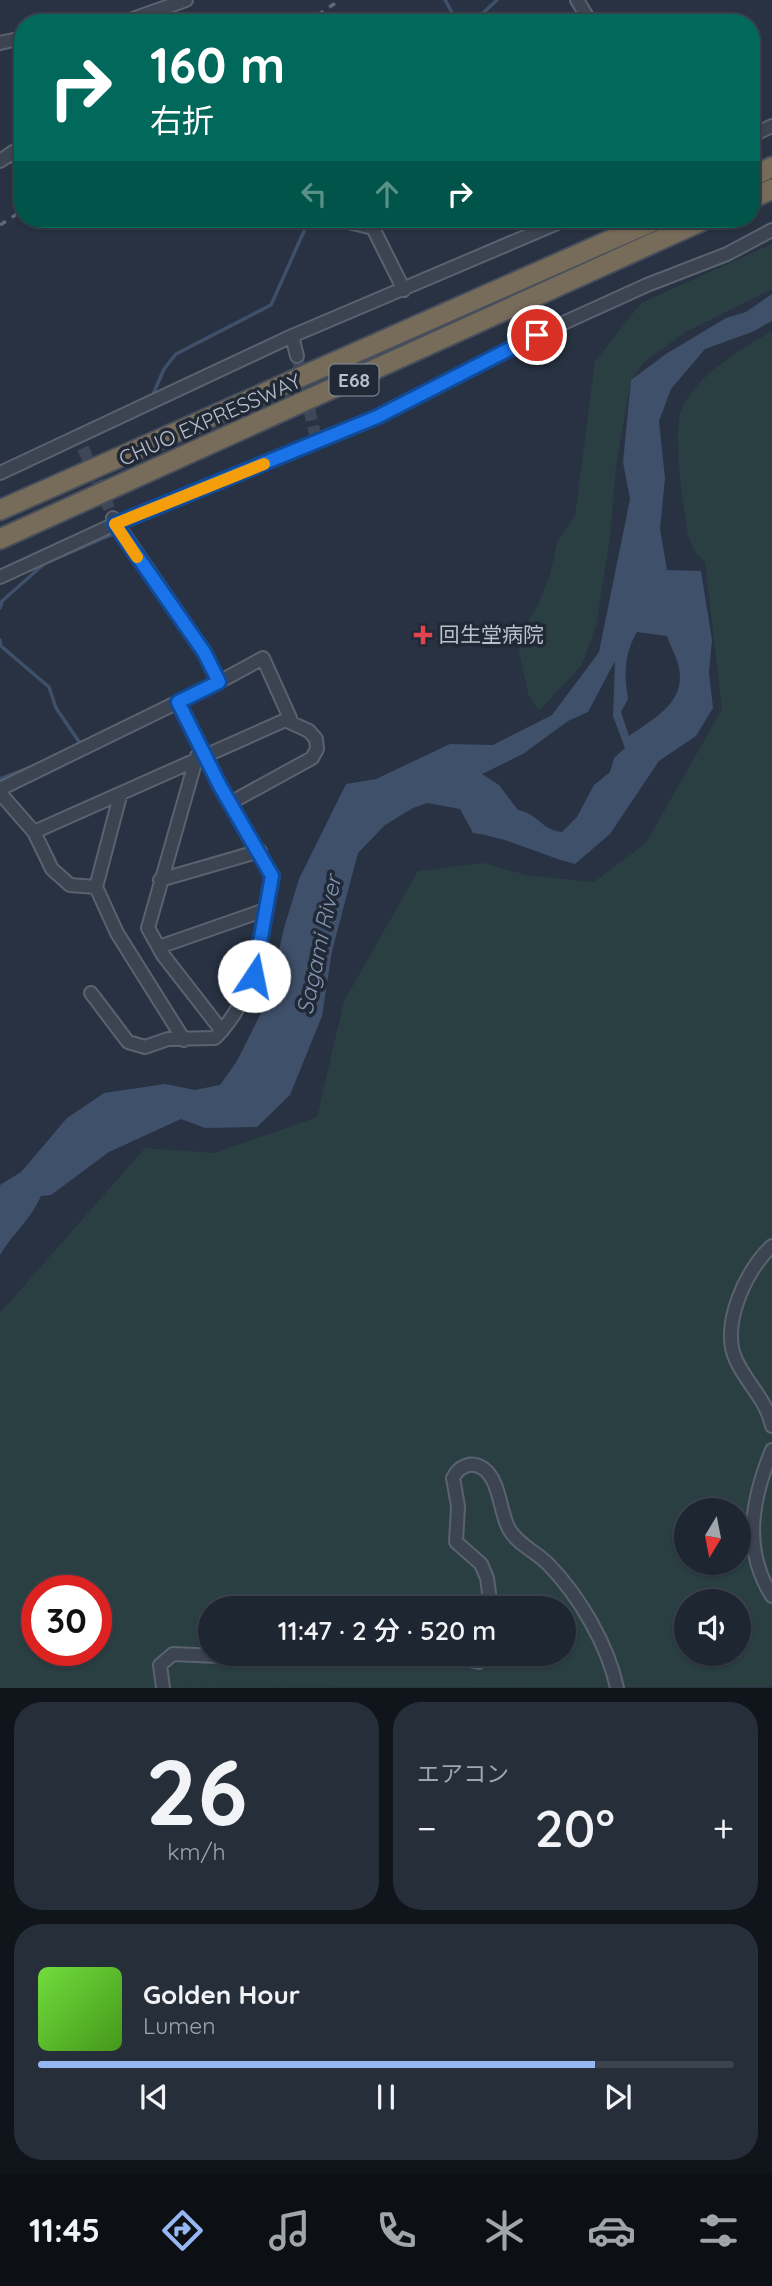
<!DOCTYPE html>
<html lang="ja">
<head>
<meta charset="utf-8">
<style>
	body { margin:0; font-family:Quicksand,"Noto Sans JP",sans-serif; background:#262e3a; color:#f1f3f6; height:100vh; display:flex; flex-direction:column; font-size:26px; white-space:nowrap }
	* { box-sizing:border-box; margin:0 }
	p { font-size:23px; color:#a1a5ac }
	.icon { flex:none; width:38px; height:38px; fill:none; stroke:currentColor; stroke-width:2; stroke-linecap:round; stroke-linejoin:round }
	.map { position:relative; height:1688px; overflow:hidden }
	.side { display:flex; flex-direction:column; gap:14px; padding:14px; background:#10151c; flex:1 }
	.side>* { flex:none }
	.guide { position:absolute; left:14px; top:14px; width:746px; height:214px; border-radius:28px; box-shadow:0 2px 5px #0004,0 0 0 2px #3c434d; background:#00695c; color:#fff; overflow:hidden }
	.needle { width:46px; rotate:190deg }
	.tools { position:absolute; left:674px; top:1498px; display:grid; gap:14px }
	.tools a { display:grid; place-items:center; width:77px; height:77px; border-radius:50%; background:#1e2632; box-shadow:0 2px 5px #0004,0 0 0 2px #3c434d; font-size:35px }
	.speed { position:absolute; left:21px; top:1575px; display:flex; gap:14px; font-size:35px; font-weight:700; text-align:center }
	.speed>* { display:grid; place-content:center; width:91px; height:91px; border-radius:50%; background:#1e2632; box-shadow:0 2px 5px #0004,0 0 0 2px #3c434d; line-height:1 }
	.speed .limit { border:10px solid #d22; background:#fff; color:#111 }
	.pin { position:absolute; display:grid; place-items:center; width:60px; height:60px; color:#fff; margin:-30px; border:4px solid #fff; border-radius:50%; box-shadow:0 2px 7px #0007 }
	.me { position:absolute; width:77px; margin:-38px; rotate:11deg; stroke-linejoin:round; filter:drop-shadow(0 0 5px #0008) }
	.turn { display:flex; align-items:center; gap:24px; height:147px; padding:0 21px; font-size:32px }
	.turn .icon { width:91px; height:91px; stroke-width:2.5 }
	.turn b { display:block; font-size:49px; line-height:60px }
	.lanes { display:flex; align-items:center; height:66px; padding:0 21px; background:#0003; justify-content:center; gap:35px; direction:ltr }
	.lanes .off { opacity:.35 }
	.big { font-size:52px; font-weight:600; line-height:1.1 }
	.side .widget { flex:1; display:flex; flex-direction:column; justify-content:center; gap:10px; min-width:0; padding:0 24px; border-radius:28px; background:#262e3a }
	.side .dial { align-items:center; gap:0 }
	.dial b { font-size:91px; line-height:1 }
	.song { display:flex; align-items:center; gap:21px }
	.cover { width:84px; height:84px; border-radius:10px; background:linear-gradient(135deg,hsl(100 70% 55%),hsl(100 70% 35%)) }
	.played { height:7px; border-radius:4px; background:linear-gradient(90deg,#95b8f4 80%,#3c434d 80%) }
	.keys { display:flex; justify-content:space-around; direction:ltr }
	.heat { display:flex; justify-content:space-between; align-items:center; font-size:38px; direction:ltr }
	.side .tiles { flex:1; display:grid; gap:14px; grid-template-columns:1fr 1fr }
	.widget:last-child { grid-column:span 2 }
	.trip { position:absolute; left:198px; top:1596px; width:378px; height:70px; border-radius:35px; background:#1e2632; box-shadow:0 2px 5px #0004,0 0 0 2px #3c434d; font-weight:600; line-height:70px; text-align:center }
	.tabs { display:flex; height:112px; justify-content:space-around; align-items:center; background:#0c0f14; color:#a1a5ac }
	.tabs .icon { width:49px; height:49px }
	.tabs .on { color:#95b8f4 }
	.tabs b { font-size:32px; color:#f1f3f6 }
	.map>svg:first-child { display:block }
	.green { fill:#2a3f42; fill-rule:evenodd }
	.water { fill:#3f506a; fill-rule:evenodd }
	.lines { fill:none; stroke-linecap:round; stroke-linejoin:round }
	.stream { stroke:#3f506a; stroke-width:3.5 }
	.minor-tunnel { stroke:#3e4757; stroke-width:12; stroke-dasharray:12 6; stroke-linecap:butt }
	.minor-casing { stroke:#5a626f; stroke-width:16 }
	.highway-casing { stroke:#474f5c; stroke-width:23 }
	.minor { stroke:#3c4451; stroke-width:12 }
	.highway { stroke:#776c59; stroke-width:19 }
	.rail { stroke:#5e6878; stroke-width:3.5; stroke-dasharray:7 7; stroke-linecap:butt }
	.route-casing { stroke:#114b97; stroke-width:18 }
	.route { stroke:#1a73e8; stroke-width:12 }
	.slow { stroke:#f59e0b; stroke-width:12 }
	.health-dot { fill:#e0444e; stroke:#212937; stroke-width:2.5 }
	.labels { text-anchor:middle; stroke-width:7; stroke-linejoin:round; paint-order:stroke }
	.shield { fill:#212937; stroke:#8b939f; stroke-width:2 }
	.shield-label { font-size:19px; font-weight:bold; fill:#b9c0cb }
	.street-label { font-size:21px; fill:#b9c0cb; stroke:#212937 }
	.poi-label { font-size:21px; fill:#b9c0cb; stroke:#212937; text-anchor:start }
	.water-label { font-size:23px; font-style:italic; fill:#8296b2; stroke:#212937 }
</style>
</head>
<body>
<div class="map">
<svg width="772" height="1688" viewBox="0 0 772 1688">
	<rect width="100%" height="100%" fill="#283242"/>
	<path class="green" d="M772,244v45l-86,43 -42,30 -13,18 -15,85 -6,73 -14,88 -14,39 -43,46 -10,-14 -10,-46 3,-19 16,-27 12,-30 7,-33 18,-26 20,-155 46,-58z
		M772,331v1356l-772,1v-375l145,-165 70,5 102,-36 27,-116 74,-130 66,-8 42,12 68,7 52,-39 76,-134 -17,-147c-20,-17 -18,-37 -22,-63 -3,-18 -9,-76 -1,-91 18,-36 57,-57 90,-77zM686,1510h52v53h-52zM37,1591h59v59h-59zM686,1601h52v53h-52zM210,1608h354v46h-354z"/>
	<path class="water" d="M772,294v27l-20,11 -47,17 -34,40 -12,32 6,57 -5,51 7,41 34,1 11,69 -3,33 4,35 -17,28 -37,25 -49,73 -35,30c-35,-9 -65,-26 -102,-31l-13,-24 -33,-6 -14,5 -28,17 -27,28 -26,98 -10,65 -32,79 -33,32 -52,1 -24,-9 -72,33 -58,43 -10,1c-11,25 -28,37 -41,59v-70l21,-13 46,-54 37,-25 61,-9 30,6 25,-5 17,-24 31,-62 16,-71 15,-49 47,-95 30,-5 74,-35 43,1 59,-30 47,-63 31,-153 -7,-37 8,-82 35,-26 60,-36 20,-6zM637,632l30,4c3,10 10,21 12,32 7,35 -26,51 -50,68l-8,-24 7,-13c-4,-25 -4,-45 9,-67zM615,661l-2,55 12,32 -11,10 -4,14 -16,13 -17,32 -15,15c-21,-2 -23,-18 -44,-22l-19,-25 -17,-11 41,-20 45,-33 20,-9z"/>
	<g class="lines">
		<path class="stream" d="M445,0l13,23
			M472,23l25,-23
			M152,397l12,-28 12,-15 95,-49 38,-85
			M0,608l2,-7 42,-37 67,-29
			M0,640l1,6 48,41 7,21 26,38
			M0,779l36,-14"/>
		<path class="minor-tunnel" d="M297,356l18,78
			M83,448l30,69"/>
		<g class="minor-casing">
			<path id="minor" d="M577,0l14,23
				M109,23l21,-3 56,-20
				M0,43l23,-5
				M751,136l21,-10
				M0,161l13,-9 10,14
				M336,219l37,9 31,62
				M292,336l5,20
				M0,473l292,-137 275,-117
				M0,577l115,-53 262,-107 160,-82 110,-50 80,-31 45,-24
				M197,756l-49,172 15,27 59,76
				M0,789l219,-107 -15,-31 -91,-133
				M0,793l34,39 18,37 18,16 26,2 24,-91
				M230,803l82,-45 5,-9 -1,-10 -7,-8 -24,-11
				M34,832l256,-114 -27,-60 -44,24
				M160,880l100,-29
				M96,887l21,46 67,107
				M159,947l106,-37
				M91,993l37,49 17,5 23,-8 47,-1c46,-47 44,-102 58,-162l-53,-90 -42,-84
				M772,1246c-26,23 -52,80 -36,114 11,24 30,39 36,66
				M772,1450c-20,49 -30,99 0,146
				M491,1608l-4,-30 -6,-14 -25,-22 2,-36 -5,-28c6,-12 19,-18 31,-9 16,12 16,44 25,60 9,16 28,23 40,36 30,31 59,80 68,123
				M439,1654l40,8 10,-8
				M163,1688l-3,-23 13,-11 108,5 30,-5"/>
		</g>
		<g class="highway-casing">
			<path id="highway" d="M751,177l21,-10
				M751,199l21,-10
				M0,510l658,-291
				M0,539l706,-320"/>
		</g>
		<use href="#minor" class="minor"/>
		<use href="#highway" class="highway"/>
		<path class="rail" d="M306,23l34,-23
			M0,225l23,-15"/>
	</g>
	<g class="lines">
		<g class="route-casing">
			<path id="route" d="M254,976l18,-100 -52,-90 -42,-84 41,-20 -15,-30 -89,-128 262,-107 160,-82"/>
		</g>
		<use href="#route" class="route"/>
		<path class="slow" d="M137,557l-22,-33 149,-60"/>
	</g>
	<path class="health-dot" d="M419.5 624.5h7v7h7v7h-7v7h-7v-7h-7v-7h7z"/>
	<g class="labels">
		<rect class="shield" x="329.5" y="364.5" width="49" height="31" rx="5"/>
		<g class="shield-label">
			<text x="354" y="387">E68</text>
		</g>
		<g class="street-label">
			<text transform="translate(210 420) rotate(-24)" y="7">CHUO EXPRESSWAY</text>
		</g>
		<g class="poi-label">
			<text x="439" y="642">回生堂病院</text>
		</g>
		<g class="water-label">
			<text transform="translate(319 945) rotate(-78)" y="8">Sagami River</text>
		</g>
	</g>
</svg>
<div class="tools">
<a><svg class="needle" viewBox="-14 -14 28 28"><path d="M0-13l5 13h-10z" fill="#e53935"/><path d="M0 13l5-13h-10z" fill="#a1a5ac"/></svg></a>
<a><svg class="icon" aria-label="sound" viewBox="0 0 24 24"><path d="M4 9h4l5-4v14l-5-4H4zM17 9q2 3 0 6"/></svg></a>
</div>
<div class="speed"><div class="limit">30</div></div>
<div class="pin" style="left:537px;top:335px;background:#d93025"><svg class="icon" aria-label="arrive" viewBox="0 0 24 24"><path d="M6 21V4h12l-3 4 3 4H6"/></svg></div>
<svg class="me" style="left:254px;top:976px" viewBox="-20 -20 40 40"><circle r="19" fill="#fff"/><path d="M0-13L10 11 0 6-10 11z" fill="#1a73e8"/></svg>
<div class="trip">11:47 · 2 分 · 520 m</div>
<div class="guide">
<div class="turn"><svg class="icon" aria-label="right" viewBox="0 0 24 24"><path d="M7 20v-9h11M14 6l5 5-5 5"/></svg><div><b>160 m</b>右折</div></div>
<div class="lanes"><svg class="icon off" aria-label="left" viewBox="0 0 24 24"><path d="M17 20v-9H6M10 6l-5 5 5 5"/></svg><svg class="icon off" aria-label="ahead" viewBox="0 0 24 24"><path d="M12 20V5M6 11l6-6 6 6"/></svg><svg class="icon" aria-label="right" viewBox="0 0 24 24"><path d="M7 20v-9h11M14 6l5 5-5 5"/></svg></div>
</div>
</div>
<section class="side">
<div class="tiles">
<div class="widget dial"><b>26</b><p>km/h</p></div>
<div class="widget"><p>エアコン</p>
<div class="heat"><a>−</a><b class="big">20°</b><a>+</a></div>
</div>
<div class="widget">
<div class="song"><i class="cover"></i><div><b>Golden Hour</b><p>Lumen</p></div></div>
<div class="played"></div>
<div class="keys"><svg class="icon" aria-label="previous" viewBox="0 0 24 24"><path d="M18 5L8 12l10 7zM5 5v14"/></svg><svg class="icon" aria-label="pause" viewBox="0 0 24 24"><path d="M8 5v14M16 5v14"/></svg><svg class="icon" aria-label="next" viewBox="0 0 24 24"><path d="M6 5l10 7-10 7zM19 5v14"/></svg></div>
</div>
</div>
</section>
<nav class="tabs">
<b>11:45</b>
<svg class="icon on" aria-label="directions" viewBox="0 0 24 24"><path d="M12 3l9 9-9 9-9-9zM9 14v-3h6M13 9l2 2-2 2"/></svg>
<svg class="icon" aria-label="music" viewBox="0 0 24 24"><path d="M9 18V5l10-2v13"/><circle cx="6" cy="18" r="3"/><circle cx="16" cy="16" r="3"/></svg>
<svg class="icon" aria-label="phone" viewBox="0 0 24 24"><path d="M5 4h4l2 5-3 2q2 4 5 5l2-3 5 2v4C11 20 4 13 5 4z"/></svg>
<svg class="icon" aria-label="climate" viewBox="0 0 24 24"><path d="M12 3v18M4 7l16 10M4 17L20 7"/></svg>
<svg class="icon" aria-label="car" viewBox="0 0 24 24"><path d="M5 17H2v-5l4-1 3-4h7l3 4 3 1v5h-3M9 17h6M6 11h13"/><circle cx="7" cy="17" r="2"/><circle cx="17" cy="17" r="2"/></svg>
<svg class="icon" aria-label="filters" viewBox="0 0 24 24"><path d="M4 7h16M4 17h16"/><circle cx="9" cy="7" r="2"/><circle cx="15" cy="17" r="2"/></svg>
</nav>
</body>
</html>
